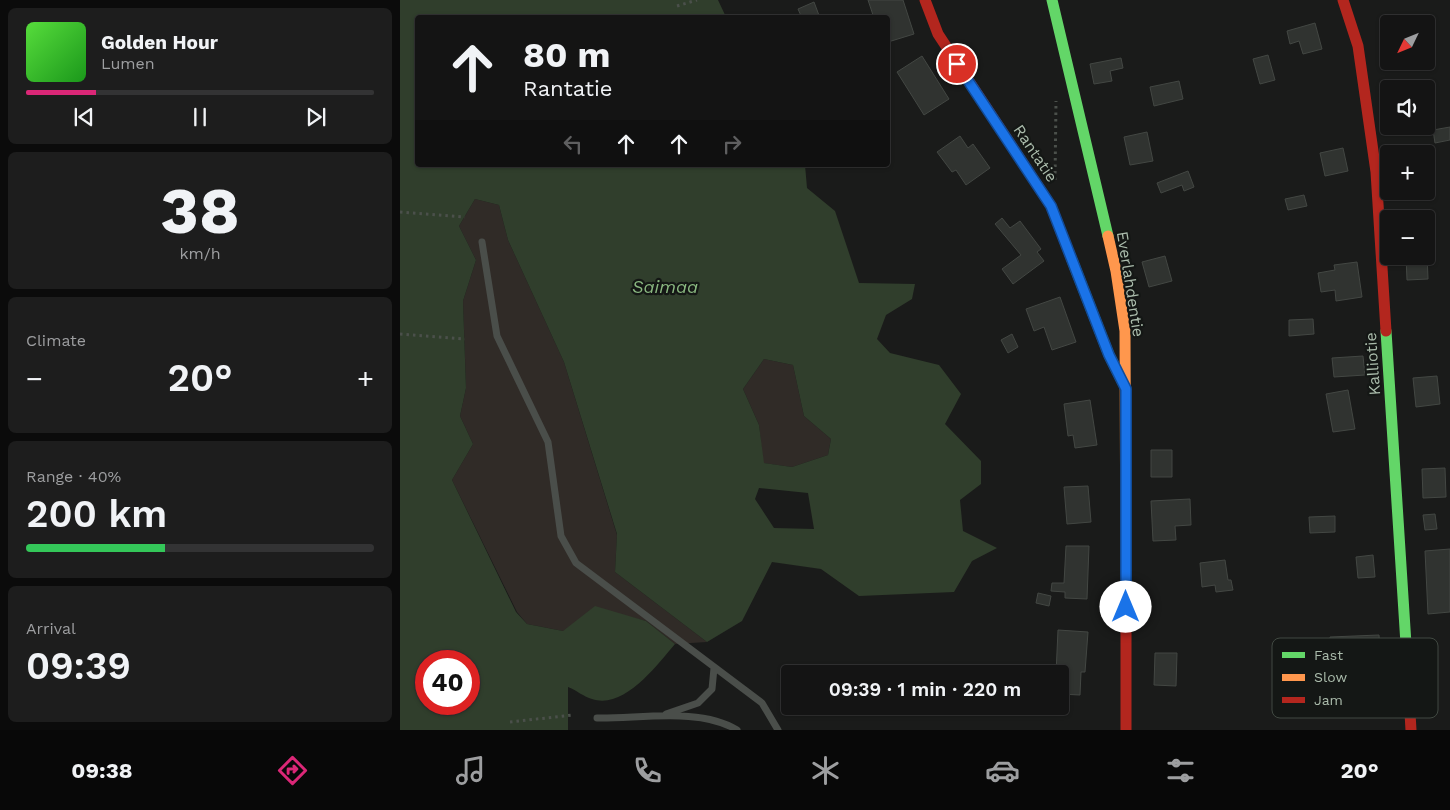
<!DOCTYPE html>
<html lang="en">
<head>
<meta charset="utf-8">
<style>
	body { margin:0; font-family:"Work Sans",sans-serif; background:#1d1d1d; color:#f1f3f6; height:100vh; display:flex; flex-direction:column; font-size:19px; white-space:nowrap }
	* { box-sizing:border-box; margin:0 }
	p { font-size:16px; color:#9d9ea0 }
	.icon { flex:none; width:28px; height:28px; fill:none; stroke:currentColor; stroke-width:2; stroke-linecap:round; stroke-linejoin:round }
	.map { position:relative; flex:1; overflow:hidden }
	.drawer { display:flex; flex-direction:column; gap:8px; padding:8px; background:#0b0b0b; width:400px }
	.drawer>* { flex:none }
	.guide { position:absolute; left:15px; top:15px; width:475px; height:152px; border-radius:5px; box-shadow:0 1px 4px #0004,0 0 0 1px #333334; background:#141414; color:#f1f3f6; overflow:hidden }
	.needle { width:32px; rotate:227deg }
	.controls { position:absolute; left:980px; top:15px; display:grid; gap:10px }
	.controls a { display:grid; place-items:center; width:55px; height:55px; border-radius:5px; background:#141414; box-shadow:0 1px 4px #0004,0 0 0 1px #333334; font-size:25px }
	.speed { position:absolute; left:15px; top:650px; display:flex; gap:10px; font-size:25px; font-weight:700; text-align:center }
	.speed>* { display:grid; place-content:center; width:65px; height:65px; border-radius:50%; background:#141414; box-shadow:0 1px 4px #0004,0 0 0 1px #333334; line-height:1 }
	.speed .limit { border:8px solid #d22; background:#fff; color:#111 }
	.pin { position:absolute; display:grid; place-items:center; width:42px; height:42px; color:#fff; margin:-21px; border:2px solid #fff; border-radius:50%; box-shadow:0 1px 5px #0007 }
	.me { position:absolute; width:55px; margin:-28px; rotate:0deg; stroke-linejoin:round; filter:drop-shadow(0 0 4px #0008) }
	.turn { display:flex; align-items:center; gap:18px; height:105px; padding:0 25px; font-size:22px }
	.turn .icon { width:65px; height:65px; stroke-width:2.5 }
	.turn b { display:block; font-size:35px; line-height:42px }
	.lanes { display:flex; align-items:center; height:48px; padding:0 25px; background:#0003; justify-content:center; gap:25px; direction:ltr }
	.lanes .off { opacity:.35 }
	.big { font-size:38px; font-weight:600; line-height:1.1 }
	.drawer .widget { flex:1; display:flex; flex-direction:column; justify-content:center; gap:8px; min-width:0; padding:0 18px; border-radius:8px; background:#1d1d1d }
	.drawer .dial { align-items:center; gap:0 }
	.dial b { font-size:65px; line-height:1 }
	.song { display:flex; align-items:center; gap:15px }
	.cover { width:60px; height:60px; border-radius:8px; background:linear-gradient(135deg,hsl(110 70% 55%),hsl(120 70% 35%)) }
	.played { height:5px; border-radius:2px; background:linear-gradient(90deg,#db2777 20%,#333334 20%) }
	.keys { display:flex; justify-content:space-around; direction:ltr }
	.heat { display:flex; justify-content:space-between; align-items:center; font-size:28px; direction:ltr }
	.charge { height:8px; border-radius:4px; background:linear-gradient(90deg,#34c759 40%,#333334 0) }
	.trip { position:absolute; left:381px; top:665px; width:288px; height:50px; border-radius:5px; background:#141414; box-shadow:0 1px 4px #0004,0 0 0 1px #333334; font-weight:600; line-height:50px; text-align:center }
	.tab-bar { display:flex; height:80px; justify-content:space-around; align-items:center; background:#080808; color:#9d9ea0 }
	.tab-bar .icon { width:35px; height:35px }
	.tab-bar .active { color:#db2777 }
	.tab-bar b { font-size:22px; color:#f1f3f6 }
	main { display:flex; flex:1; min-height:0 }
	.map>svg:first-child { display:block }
	.green { fill:#302b27 }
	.water { fill:#303e2c; fill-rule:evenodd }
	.building { fill:#303330; stroke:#434743 }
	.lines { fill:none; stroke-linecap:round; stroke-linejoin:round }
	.path { stroke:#4b504b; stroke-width:3; stroke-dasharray:2.5 4; stroke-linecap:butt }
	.lane { stroke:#4a4e4a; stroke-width:7 }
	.fast { stroke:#63d668; stroke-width:11 }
	.slow { stroke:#ff974d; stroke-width:11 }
	.jam { stroke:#b3261e; stroke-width:11 }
	.route-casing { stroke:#114b97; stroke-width:12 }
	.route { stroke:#1a73e8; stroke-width:9 }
	.labels { text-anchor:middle; stroke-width:4.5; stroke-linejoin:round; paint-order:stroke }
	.street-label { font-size:16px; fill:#abbcac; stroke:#141715 }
	.water-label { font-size:18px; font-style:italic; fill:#8ab880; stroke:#141715 }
	.key { fill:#141715; stroke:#414942; stroke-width:1 }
	.key-label { font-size:14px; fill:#abbcac }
</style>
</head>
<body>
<main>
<section class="drawer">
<div class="widget">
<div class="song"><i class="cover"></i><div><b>Golden Hour</b><p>Lumen</p></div></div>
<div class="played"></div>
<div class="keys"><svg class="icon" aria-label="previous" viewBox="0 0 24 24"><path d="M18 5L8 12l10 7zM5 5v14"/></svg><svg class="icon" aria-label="pause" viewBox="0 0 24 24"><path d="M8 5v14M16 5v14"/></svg><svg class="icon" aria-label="next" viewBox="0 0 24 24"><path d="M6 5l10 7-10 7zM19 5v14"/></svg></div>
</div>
<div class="widget dial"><b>38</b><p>km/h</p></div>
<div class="widget"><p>Climate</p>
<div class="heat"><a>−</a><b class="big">20°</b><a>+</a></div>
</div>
<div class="widget"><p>Range · 40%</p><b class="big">200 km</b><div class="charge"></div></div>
<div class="widget"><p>Arrival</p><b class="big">09:39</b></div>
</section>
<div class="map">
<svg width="1050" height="730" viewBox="0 0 1050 730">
	<rect width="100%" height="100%" fill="#1a1b1a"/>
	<path class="green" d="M75,199l24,6 9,35 56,122 53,173 -2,37 92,70 -32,2 -29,-23 -20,-5 -63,15 -36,-7 -10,-12 -65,-132 21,-36 -13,-28 6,-28 -3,-87 13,-41 -17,-34z
		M364,359l29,6 11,51 27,23 -3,16 -36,12 -29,-4 -4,-38 -16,-36z"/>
	<path class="water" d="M0,0h318l8,17 -308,1v147h387l2,23 28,23 24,72 56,1 -3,15 -26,16 -9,24 13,14 49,12 22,29 -16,30 36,37v23l-21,16 3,31 34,17 -25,13 -18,31 -95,4 -38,-27 -49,-7 -30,59 -35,21 -92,-70 2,-38 -53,-172 -56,-122 -9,-35 -24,-6 -16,27 17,34 -13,41 3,87 -6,28 13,28 -21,36 64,132 11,12 36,7 32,-25 51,15 29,23c-18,21 -51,66 -83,55 -8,-2 -16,-9 -24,-12v43h-168zM364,359l29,6 11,51 27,23 -3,16 -36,12 -28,-4 -5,-38 -16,-36zM359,488l49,5 6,36 -40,-1 -19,-29zM26,661h43v43h-43z"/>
	<path class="building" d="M468,0h35l11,34 -26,8v-24h-14z
		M414,2l6,16h-18l-4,-9z
		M915,23l7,26 -19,5 -4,-13 -9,3 -3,-13z
		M868,55l7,25 -15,4 -7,-25z
		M522,56l27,43 -25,16 -27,-43z
		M721,58l2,10 -13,3 2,10 -18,3 -4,-20z
		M779,81l4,18 -29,7 -4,-19z
		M1050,127v13l-15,3 -2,-13z
		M747,132l6,29 -23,4 -6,-28z
		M560,136l8,12 5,-4 17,24 -24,17 -10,-15 -4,2 -15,-20z
		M943,148l5,23 -23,5 -5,-23z
		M788,171l6,16 -10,4 -2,-6 -21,8 -4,-10z
		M904,195l3,11 -19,4 -3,-11z
		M602,218l8,10 10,-7 21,28 -4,3 7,9 -31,23 -11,-15 19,-14 -26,-31z
		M1027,253l1,26 -21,1 -1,-24h20z
		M765,256l7,25 -23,6 -7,-25z
		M957,262l5,35 -26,4 -1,-11 -14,2 -3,-19 17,-3 -1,-5z
		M660,297l16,45 -24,8 -8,-23 -10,4 -8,-22z
		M913,319l1,15 -25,2v-16z
		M612,334l6,13 -10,6 -7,-13z
		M963,356l2,19 -31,2 -2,-19z
		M1037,376l3,28 -24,3 -3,-29z
		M948,390l7,39 -22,3 -7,-38z
		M690,400l7,45 -22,3 -2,-13 -5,1 -4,-32z
		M751,450h21v27h-21z
		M1045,468l1,29 -23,1 -1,-29z
		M688,486l3,36 -24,2 -3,-37z
		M790,499l1,26 -16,1 1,14 -23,1 -2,-40z
		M1035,514l2,15 -12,1 -2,-15z
		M935,516v16l-25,1 -1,-16z
		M666,546h23l-2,53 -22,-1v-6l-14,-1 1,-8h12z
		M1050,549v63l-22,2 -3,-63z
		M973,555l2,22 -17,1 -2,-21z
		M825,560l3,20h3l2,10 -17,2 -1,-7 -13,2 -2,-24z
		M638,593l13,3 -2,10 -13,-3z
		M658,630l30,2 -3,40h-4l-1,23 -20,-1v-20h-4z
		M979,635l1,18h-11l2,42 -25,1 -1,-35 -14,1 -1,-25z
		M755,653h22l-1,33 -22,-1z"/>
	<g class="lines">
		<path class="path" d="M277,6l20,-6
			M655,180l1,-79
			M0,212l65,5
			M0,334l65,5
			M110,722l63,-7"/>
		<path class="lane" d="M82,242l15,94 51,106 13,94 15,27 186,140 16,27
			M266,714l32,-11 14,-14 2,-21
			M197,718c41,1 104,-11 140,12"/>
		<path class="fast" d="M652,0l56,236
			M672,260l37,95 14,28
			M986,331l20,313"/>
		<path class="slow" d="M708,236l8,35 9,60 1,271"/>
		<path class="jam" d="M525,0l13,34 113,172 21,54
			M943,0l15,46 18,126 10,159
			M726,602v128
			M1006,644l5,86"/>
	</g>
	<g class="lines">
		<g class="route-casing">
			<path id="route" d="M557,64l94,142 58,149 17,34v218"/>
		</g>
		<use href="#route" class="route"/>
	</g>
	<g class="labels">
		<g class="street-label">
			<text transform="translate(636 153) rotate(56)" y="6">Rantatie</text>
			<text transform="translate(731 284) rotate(81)" y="6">Everlahdentie</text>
			<text transform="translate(972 364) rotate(-94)" y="6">Kalliotie</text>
		</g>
		<g class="water-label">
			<text x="265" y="293">Saimaa</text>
		</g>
	</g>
	<rect x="872" y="638" width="166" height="80" rx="8" class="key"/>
	<rect x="882" y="652" width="23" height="6" fill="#63d668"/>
	<rect x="882" y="674" width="23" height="7" fill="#ff974d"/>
	<rect x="882" y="697" width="23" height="6" fill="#b3261e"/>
	<g class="key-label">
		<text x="914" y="660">Fast</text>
		<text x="914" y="682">Slow</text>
		<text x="914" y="705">Jam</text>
	</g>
</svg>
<div class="controls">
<a><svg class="needle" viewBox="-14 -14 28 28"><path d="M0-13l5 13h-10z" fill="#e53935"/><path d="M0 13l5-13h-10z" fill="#9d9ea0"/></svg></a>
<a><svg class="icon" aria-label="sound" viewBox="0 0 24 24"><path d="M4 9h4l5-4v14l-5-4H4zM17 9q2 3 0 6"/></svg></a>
<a>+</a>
<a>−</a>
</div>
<div class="speed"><div class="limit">40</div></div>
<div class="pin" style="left:557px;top:64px;background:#d93025"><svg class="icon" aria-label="arrive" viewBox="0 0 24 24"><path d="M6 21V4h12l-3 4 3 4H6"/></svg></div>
<svg class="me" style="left:726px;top:607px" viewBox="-20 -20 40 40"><circle r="19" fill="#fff"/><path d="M0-13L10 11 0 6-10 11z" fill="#1a73e8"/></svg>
<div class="trip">09:39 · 1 min · 220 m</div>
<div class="guide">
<div class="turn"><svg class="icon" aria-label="ahead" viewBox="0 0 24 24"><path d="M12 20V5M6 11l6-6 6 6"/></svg><div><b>80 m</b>Rantatie</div></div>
<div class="lanes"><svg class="icon off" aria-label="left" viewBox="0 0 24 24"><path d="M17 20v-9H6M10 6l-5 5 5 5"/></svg><svg class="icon" aria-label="ahead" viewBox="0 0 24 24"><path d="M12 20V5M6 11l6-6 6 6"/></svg><svg class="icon" aria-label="ahead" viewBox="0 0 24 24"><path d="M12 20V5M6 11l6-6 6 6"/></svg><svg class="icon off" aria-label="right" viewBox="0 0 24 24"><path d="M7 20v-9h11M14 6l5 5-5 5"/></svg></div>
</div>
</div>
</main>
<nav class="tab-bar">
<b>09:38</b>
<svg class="icon active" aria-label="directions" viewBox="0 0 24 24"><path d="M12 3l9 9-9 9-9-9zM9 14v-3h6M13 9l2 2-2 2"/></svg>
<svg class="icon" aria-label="music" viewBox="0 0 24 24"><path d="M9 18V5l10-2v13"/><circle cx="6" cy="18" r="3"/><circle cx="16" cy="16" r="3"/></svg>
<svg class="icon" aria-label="phone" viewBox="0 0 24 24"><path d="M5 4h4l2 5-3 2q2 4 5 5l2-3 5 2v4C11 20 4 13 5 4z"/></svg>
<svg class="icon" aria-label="climate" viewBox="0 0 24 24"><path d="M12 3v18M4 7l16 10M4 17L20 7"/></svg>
<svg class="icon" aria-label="car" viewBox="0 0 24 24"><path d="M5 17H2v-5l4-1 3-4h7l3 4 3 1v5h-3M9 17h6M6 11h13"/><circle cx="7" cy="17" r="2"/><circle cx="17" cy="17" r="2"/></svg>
<svg class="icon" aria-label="filters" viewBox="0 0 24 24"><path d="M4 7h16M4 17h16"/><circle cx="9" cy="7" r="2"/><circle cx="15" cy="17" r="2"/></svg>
<b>20°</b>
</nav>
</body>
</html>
